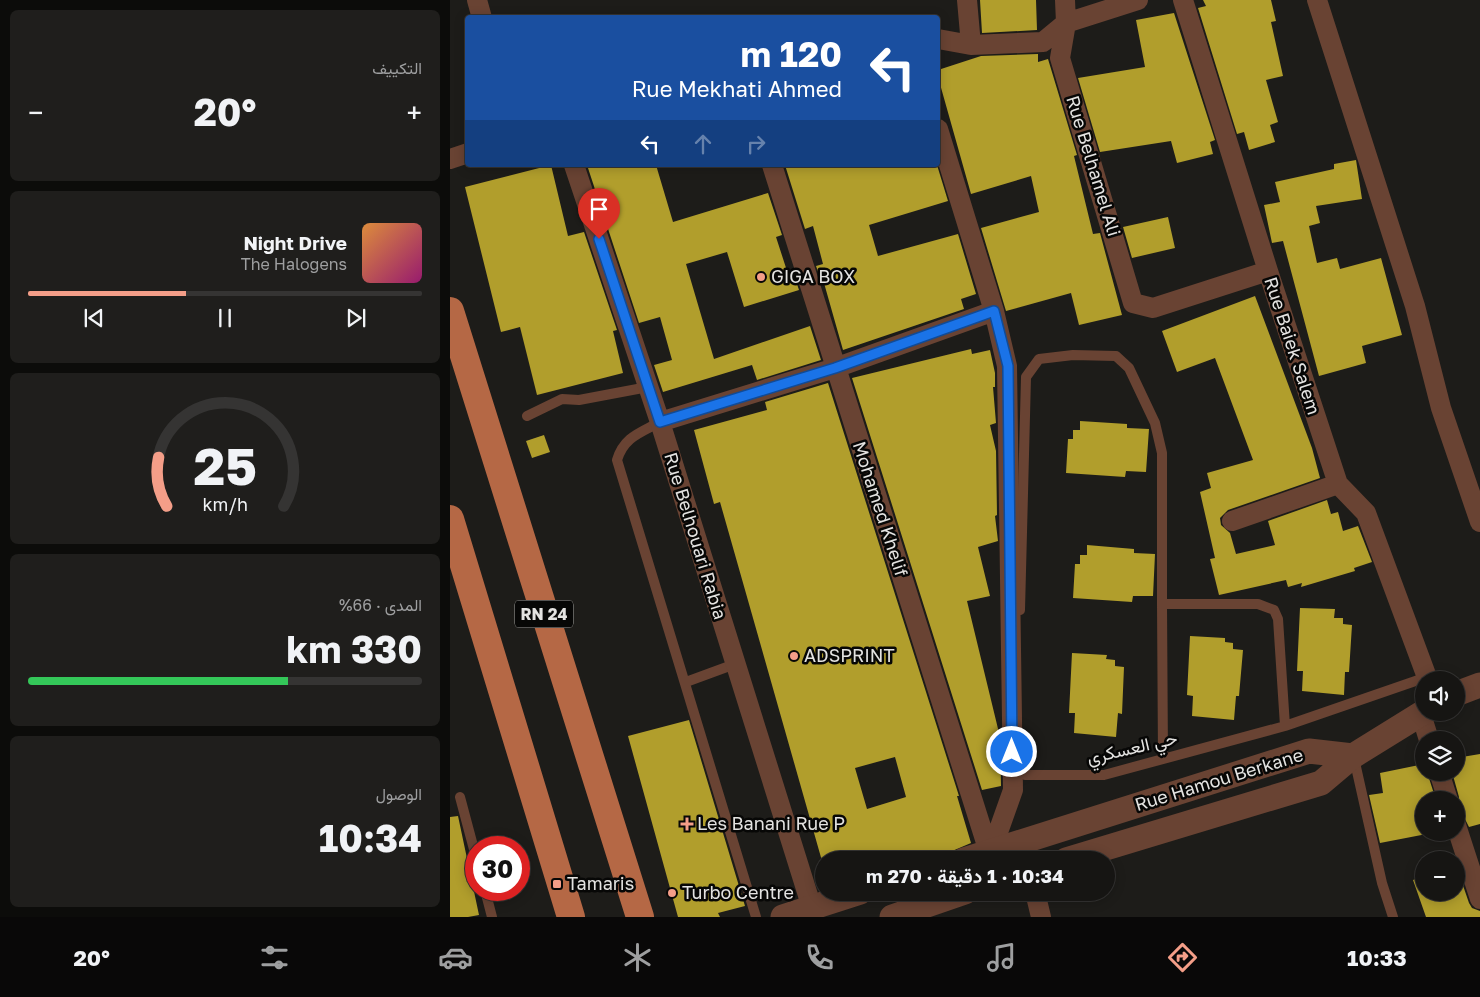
<!DOCTYPE html>
<html lang="ar">
<head>
<meta charset="utf-8">
<style>
	body { margin:0; font-family:"Golos Text",Vazirmatn,sans-serif; background:#1f1e1c; color:#f1f3f6; direction:rtl; height:100vh; display:flex; flex-direction:column; font-size:19px; white-space:nowrap }
	* { box-sizing:border-box; margin:0 }
	p { font-size:16px; color:#9e9fa0 }
	.icon { flex:none; width:28px; height:28px; fill:none; stroke:currentColor; stroke-width:2; stroke-linecap:round; stroke-linejoin:round }
	.map { position:relative; flex:1; overflow:hidden; direction:ltr }
	.drawer { display:flex; flex-direction:column; gap:10px; padding:10px; background:#0c0c0a; width:450px }
	.drawer>* { flex:none }
	.hud { position:absolute; left:15px; top:15px; width:475px; height:152px; border-radius:5px; box-shadow:0 2px 12px #0003,0 0 0 1px #353433; direction:rtl; background:#1a4fa0; color:#fff; overflow:hidden }
	.buttons { position:absolute; left:965px; top:671px; display:grid; gap:10px }
	.buttons a { display:grid; place-items:center; width:50px; height:50px; border-radius:50%; background:#161513; box-shadow:0 2px 12px #0003,0 0 0 1px #353433; font-size:25px }
	.speed { position:absolute; left:15px; top:836px; display:flex; gap:10px; font-size:25px; font-weight:700; text-align:center }
	.speed>* { display:grid; place-content:center; width:65px; height:65px; border-radius:50%; background:#161513; box-shadow:0 2px 12px #0003,0 0 0 1px #353433; line-height:1 }
	.speed .limit { border:8px solid #d22; background:#fff; color:#111 }
	.pin { position:absolute; display:grid; place-items:center; width:42px; height:42px; color:#fff; margin:-51px -21px; border-radius:50% 50% 50% 0; rotate:-45deg; box-shadow:0 0 5px #0007 }
	.pin .icon { rotate:45deg }
	.me { position:absolute; width:55px; margin:-28px; rotate:0deg; stroke-linejoin:round; filter:drop-shadow(0 0 4px #0008) }
	.turn { display:flex; align-items:center; gap:18px; height:105px; padding:0 15px; font-size:22px }
	.turn .icon { width:65px; height:65px; stroke-width:2.5 }
	.turn b { display:block; font-size:35px; line-height:42px }
	.lanes { display:flex; align-items:center; height:48px; padding:0 15px; background:#0003; justify-content:center; gap:25px; direction:ltr }
	.lanes .off { opacity:.35 }
	.big { font-size:38px; font-weight:700; line-height:1.1 }
	.drawer .card { flex:1; display:flex; flex-direction:column; justify-content:center; gap:8px; min-width:0; padding:0 18px; border-radius:8px; background:#1f1e1c }
	.drawer .dial { align-items:center; gap:0 }
	.dial svg { height:130px; overflow:visible; fill:none; stroke:#353433; stroke-width:7; stroke-linecap:round; text-anchor:middle }
	.dial text { fill:#f1f3f6; stroke:none }
	.song { display:flex; align-items:center; gap:15px }
	.cover { width:60px; height:60px; border-radius:8px; background:linear-gradient(135deg,hsl(30 70% 55%),hsl(320 70% 35%)) }
	.played { height:5px; border-radius:2px; background:linear-gradient(90deg,#f49e88 40%,#353433 40%) }
	.keys { display:flex; justify-content:space-around; direction:ltr }
	.heat { display:flex; justify-content:space-between; align-items:center; font-size:28px; direction:ltr }
	.charge { height:8px; border-radius:4px; background:linear-gradient(90deg,#34c759 66%,#353433 0) }
	.trip { position:absolute; left:365px; top:851px; width:300px; height:50px; border-radius:25px; background:#161513; box-shadow:0 2px 12px #0003,0 0 0 1px #353433; font-weight:700; line-height:50px; text-align:center; direction:rtl }
	.tab-bar { display:flex; height:80px; justify-content:space-around; align-items:center; background:#090808; color:#9e9fa0 }
	.tab-bar .icon { width:35px; height:35px }
	.tab-bar .current { color:#f49e88 }
	.tab-bar b { font-size:22px; color:#f1f3f6 }
	main { display:flex; flex:1; min-height:0 }
	.map>svg:first-child { display:block }
	.building { fill:#b19e2c; fill-rule:evenodd }
	.lines { fill:none; stroke-linecap:round; stroke-linejoin:round }
	.service { stroke:#694333; stroke-width:10 }
	.minor { stroke:#694333; stroke-width:20 }
	.tertiary { stroke:#694333; stroke-width:25 }
	.primary { stroke:#b56845; stroke-width:28 }
	.route-casing { stroke:#114b97; stroke-width:12 }
	.route { stroke:#1a73e8; stroke-width:9 }
	.poi-dot { fill:#f49e88; stroke:#070706; stroke-width:2 }
	.labels { text-anchor:middle; stroke-width:5; stroke-linejoin:round; paint-order:stroke }
	.shield { fill:#070706; stroke:#a2a19f; stroke-width:1 }
	.shield-label { font-size:16px; font-weight:bold; fill:#e4e3e1 }
	.street-label { font-size:18px; fill:#e4e3e1; stroke:#070706 }
	.poi-label { font-size:18px; fill:#e4e3e1; stroke:#070706; text-anchor:start }
</style>
</head>
<body>
<main>
<div class="map">
<svg width="1030" height="917" viewBox="0 0 1030 917">
	<rect width="100%" height="100%" fill="#1d1c19"/>
	<path class="building" d="M530,0h56l1,30 -55,3z
		M753,0h68l5,21 -5,1 12,54 -17,4 12,42 -8,3 5,17 -26,8 -5,-18 -7,2 -39,-126 8,-2z
		M724,13l41,127 -5,2 3,12 -36,9 -6,-22 -71,11 -22,-74 67,-11 -9,-47z
		M588,54v8l10,-3 29,96 -3,1 19,78 7,-1 22,82 -43,10 -8,-32 -65,18 -25,-83 58,-16 -8,-36 -60,18 -33,-117v-7l43,-14z
		M906,160l6,39 -46,7 4,17 -11,3 8,37 20,-5 3,11 41,-11 21,77 -40,11 4,17 -47,13 -36,-135 -11,2 -8,-38 16,-3 -5,-20 59,-13v-5z
		M101,165l17,71 16,-4 33,98 -4,1 10,42 -86,22 -17,-68 -19,5 -36,-145z
		M137,165h69l17,57 95,-29 14,42 -6,2 12,37 5,-2 6,18 -55,17 -17,-55 -41,12 28,95 96,-33 11,34 -64,20 -5,-15 -89,27 -9,-27 18,-5 -12,-43 -21,6z
		M335,165h152l11,36 -79,24 9,31 80,-22 18,60 -15,5 3,10 -121,41 -19,-67h-2l-6,-17 7,-2 -10,-38 -8,3z
		M718,217l7,31 -43,10 -9,-31z
		M805,296l57,152 8,30 -92,32 -8,8 1,7 9,8 6,21 39,-9 -7,-24 59,-21 4,14 7,-2 5,19 15,-5 14,36 -18,6 1,3 -54,16 1,-4 -14,4 -2,-7 -67,15 -9,-36 5,-1 -15,-66 11,-4 -4,-15 46,-13 -38,-102 -38,14 -15,-41z
		M521,349l1,5 18,-4 5,23v14h-2l3,36 -6,2 6,26 1,64 -2,1 3,25 -20,6 12,49 -23,5 33,136 1,49 -19,4 -130,-412z
		M378,383l131,413h-2l14,47 -33,14 1,3h-115v8l-104,-366 -6,2 -20,-74 73,-20 -2,-8zM445,757l11,40 -39,12 -12,-41z
		M630,421l47,3v4l22,1 -3,43 -20,-1 -1,6 -59,-4 2,-34h5v-9h7z
		M94,435l6,17 -18,6 -6,-17z
		M637,545l47,4v4l21,1 -2,42h-20l-1,6 -59,-4 2,-34h5v-9h7z
		M850,608l35,1 -1,9h9v6l9,1 -3,47h-4l-1,23 -42,-4 1,-20h-6z
		M740,636l35,2v4l8,1v6l10,1 -4,46h-3l-2,24 -42,-4 1,-20 -6,-1z
		M622,653l35,2 -1,4 9,1v6l9,1 -2,47 -4,-1 -2,24 -42,-4 1,-20h-6z
		M239,720l56,186 -27,7 2,4h-42l-50,-181z
		M1030,754v70l-11,3 -5,-10 -8,-4 3,-16 -7,-25h4v-14z
		M974,764v8h3l9,28h-12v32h13l-57,11 -11,-48 14,-2 -3,-20z
		M8,816l21,99 -11,2h-18v-100z
		M1006,865l13,38 3,5 8,3v6h-54l-13,-37 11,-4v16h32z"/>
	<g class="lines">
		<path class="service" d="M77,416l35,-17 17,1 69,-13
			M210,422c-20,11 -36,15 -43,38l139,457
			M570,610l6,-233 13,-18 34,-4 43,1 13,12 26,55 7,30v151
			M236,682l49,-18
			M904,758l28,125 11,34
			M713,759l-1,-155h96l16,6 4,9 7,107
			M567,765v4l8,6h79l181,-49 142,-49
			M10,797l16,60
			M35,890l7,27"/>
		<path class="minor" d="M27,0l5,18
			M517,0l4,45
			M615,0l1,23 72,-23
			M733,0l85,271 70,213 28,29 62,167
			M867,0l98,306 26,102 39,114
			M488,39l33,6 72,-3 23,-19 -6,35 73,245 20,5 115,-37
			M488,129l56,182 13,55 6,424 -22,62
			M0,159l18,-6
			M124,165l86,257 152,486
			M322,165l217,687
			M210,422l175,-54 159,-57
			M782,521l106,-37
			M971,714l8,26
			M989,772l9,28
			M1006,825l24,74
			M567,844l7,16
			M585,892l6,25"/>
		<path class="tertiary" d="M1006,694l24,-9
			M514,860l345,-109 44,5
			M616,860l255,-77 32,-27 71,-44
			M333,917l77,-25
			M442,917l73,-25"/>
		<path class="primary" d="M0,311l190,606
			M0,519l121,398"/>
	</g>
	<g class="lines">
		<g class="route-casing">
			<path id="route" d="M149,239l61,183 175,-54 159,-57 14,55 4,386"/>
		</g>
		<use href="#route" class="route"/>
	</g>
	<g class="poi-dot">
		<circle cx="311" cy="277" r="5"/>
		<circle cx="344" cy="656" r="5"/>
		<path d="M234.5 816.5h5v5h5v5h-5v5h-5v-5h-5v-5h5z"/>
		<rect x="102" y="879" width="10" height="10" rx="2.5"/>
		<circle cx="222" cy="893" r="5"/>
	</g>
	<g class="labels">
		<rect class="shield" x="65" y="600.5" width="58" height="27" rx="4"/>
		<g class="shield-label">
			<text x="94" y="620">RN 24</text>
		</g>
		<g class="street-label">
			<text transform="translate(643 166) rotate(73)" y="6">Rue Belhamel Ali</text>
			<text transform="translate(842 346) rotate(72)" y="6">Rue Baiek Salem</text>
			<text transform="translate(430 509) rotate(72)" y="6">Mohamed Khelif</text>
			<text transform="translate(245 536) rotate(73)" y="6">Rue Belhouari Rabia</text>
			<text transform="translate(682 748) rotate(-13)" y="6">حي العسكري</text>
			<text transform="translate(769 780) rotate(-17)" y="6">Rue Hamou Berkane</text>
		</g>
		<g class="poi-label">
			<text x="321" y="283">GIGA BOX</text>
			<text x="354" y="662">ADSPRINT</text>
			<text x="247" y="830">Les Banani Rue P</text>
			<text x="117" y="890">Tamaris</text>
			<text x="232" y="899">Turbo Centre</text>
		</g>
	</g>
</svg>
<div class="buttons">
<a><svg class="icon" aria-label="sound" viewBox="0 0 24 24"><path d="M4 9h4l5-4v14l-5-4H4zM17 9q2 3 0 6"/></svg></a>
<a><svg class="icon" aria-label="layers" viewBox="0 0 24 24"><path d="M12 4l9 5-9 5-9-5zM3 14l9 5 9-5"/></svg></a>
<a>+</a>
<a>−</a>
</div>
<div class="speed"><div class="limit">30</div></div>
<div class="pin" style="left:149px;top:239px;background:#d93025"><svg class="icon" aria-label="arrive" viewBox="0 0 24 24"><path d="M6 21V4h12l-3 4 3 4H6"/></svg></div>
<svg class="me" style="left:562px;top:752px" viewBox="-20 -20 40 40"><circle r="17" fill="#1a73e8" stroke="#fff" stroke-width="3"/><path d="M0-11L8 9 0 5-8 9z" fill="#fff"/></svg>
<div class="trip">10:34 · 1 دقيقة · 270 m</div>
<div class="hud">
<div class="turn"><svg class="icon" aria-label="left" viewBox="0 0 24 24"><path d="M17 20v-9H6M10 6l-5 5 5 5"/></svg><div><b>120 m</b>Rue Mekhati Ahmed</div></div>
<div class="lanes"><svg class="icon" aria-label="left" viewBox="0 0 24 24"><path d="M17 20v-9H6M10 6l-5 5 5 5"/></svg><svg class="icon off" aria-label="ahead" viewBox="0 0 24 24"><path d="M12 20V5M6 11l6-6 6 6"/></svg><svg class="icon off" aria-label="right" viewBox="0 0 24 24"><path d="M7 20v-9h11M14 6l5 5-5 5"/></svg></div>
</div>
</div>
<section class="drawer">
<div class="card"><p>التكييف</p>
<div class="heat"><a>−</a><b class="big">20°</b><a>+</a></div>
</div>
<div class="card">
<div class="song"><i class="cover"></i><div><b>Night Drive</b><p>The Halogens</p></div></div>
<div class="played"></div>
<div class="keys"><svg class="icon" aria-label="previous" viewBox="0 0 24 24"><path d="M18 5L8 12l10 7zM5 5v14"/></svg><svg class="icon" aria-label="pause" viewBox="0 0 24 24"><path d="M8 5v14M16 5v14"/></svg><svg class="icon" aria-label="next" viewBox="0 0 24 24"><path d="M6 5l10 7-10 7zM19 5v14"/></svg></div>
</div>
<div class="card dial"><svg viewBox="0 0 100 80">
<path d="M14 69A42 42 0 1 1 86 69"/>
<path d="M14 69A42 42 0 0 1 9 39" stroke="#f49e88"/>
<text x="50" y="56" font-size="32" font-weight="700">25</text>
<text x="50" y="72" font-size="11">km/h</text>
</svg></div>
<div class="card"><p>المدى · 66%</p><b class="big">330 km</b><div class="charge"></div></div>
<div class="card"><p>الوصول</p><b class="big">10:34</b></div>
</section>
</main>
<nav class="tab-bar">
<b>10:33</b>
<svg class="icon current" aria-label="directions" viewBox="0 0 24 24"><path d="M12 3l9 9-9 9-9-9zM9 14v-3h6M13 9l2 2-2 2"/></svg>
<svg class="icon" aria-label="music" viewBox="0 0 24 24"><path d="M9 18V5l10-2v13"/><circle cx="6" cy="18" r="3"/><circle cx="16" cy="16" r="3"/></svg>
<svg class="icon" aria-label="phone" viewBox="0 0 24 24"><path d="M5 4h4l2 5-3 2q2 4 5 5l2-3 5 2v4C11 20 4 13 5 4z"/></svg>
<svg class="icon" aria-label="climate" viewBox="0 0 24 24"><path d="M12 3v18M4 7l16 10M4 17L20 7"/></svg>
<svg class="icon" aria-label="car" viewBox="0 0 24 24"><path d="M5 17H2v-5l4-1 3-4h7l3 4 3 1v5h-3M9 17h6M6 11h13"/><circle cx="7" cy="17" r="2"/><circle cx="17" cy="17" r="2"/></svg>
<svg class="icon" aria-label="filters" viewBox="0 0 24 24"><path d="M4 7h16M4 17h16"/><circle cx="9" cy="7" r="2"/><circle cx="15" cy="17" r="2"/></svg>
<b>20°</b>
</nav>
</body>
</html>
